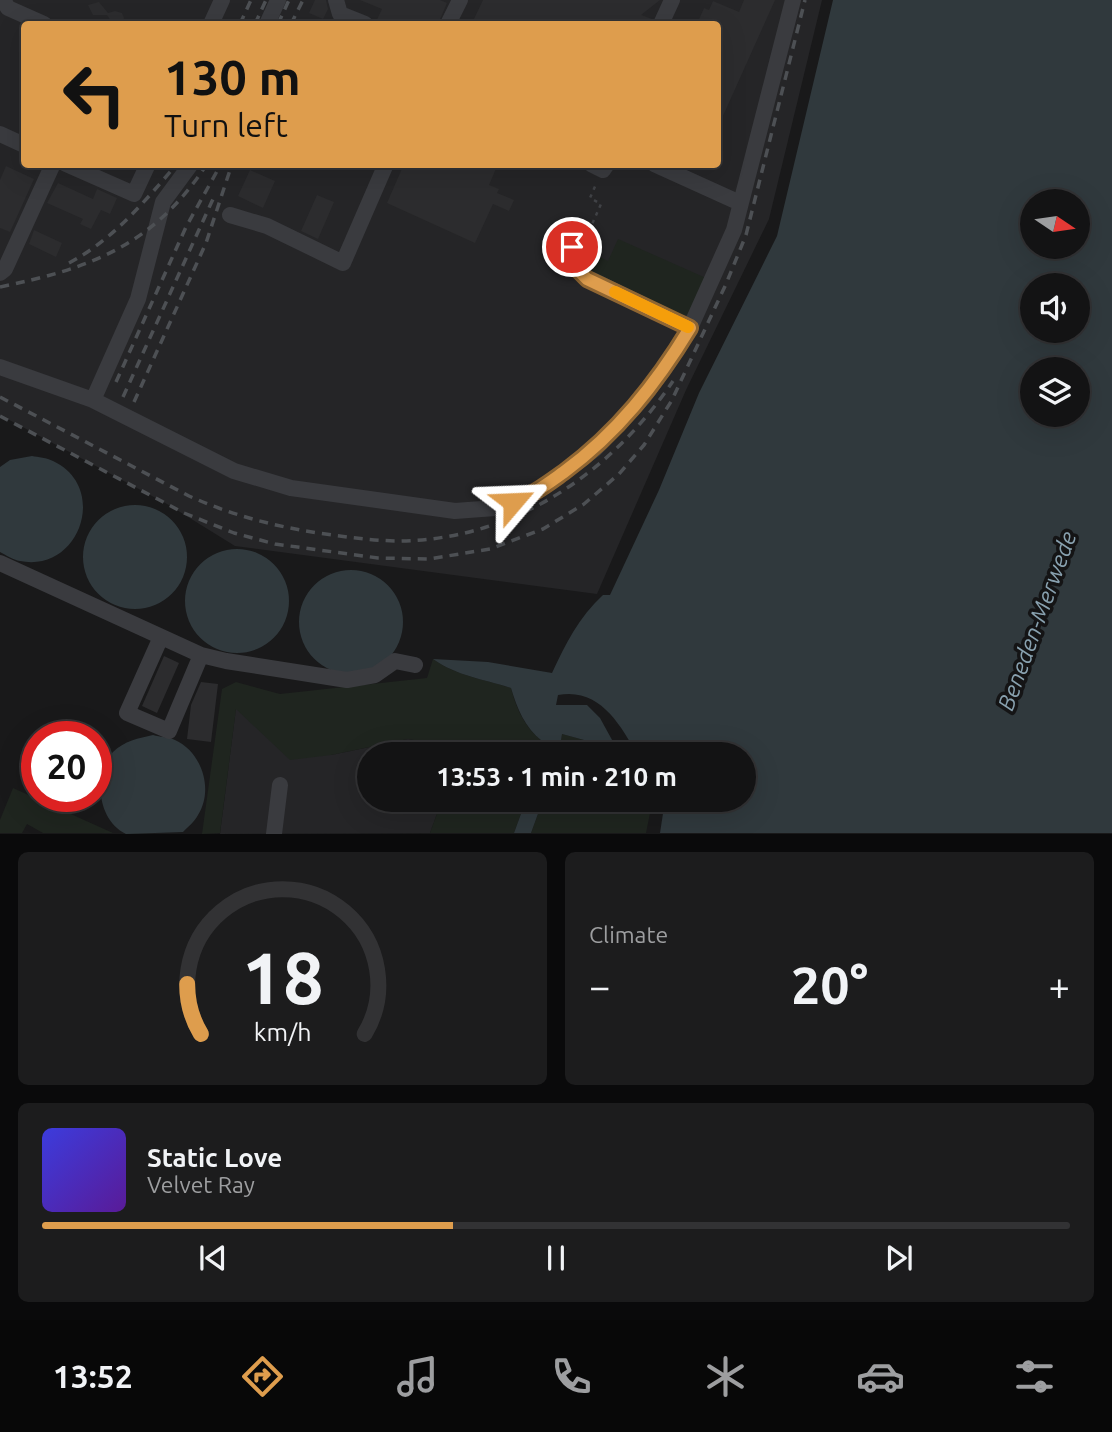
<!DOCTYPE html>
<html lang="en">
<head>
<meta charset="utf-8">
<style>
	body { margin:0; font-family:Ubuntu,sans-serif; background:#1c1c1d; color:#f1f3f6; height:100vh; display:flex; flex-direction:column; font-size:26px; white-space:nowrap }
	* { box-sizing:border-box; margin:0 }
	p { font-size:23px; color:#9d9ea0 }
	.icon { flex:none; width:38px; height:38px; fill:none; stroke:currentColor; stroke-width:2; stroke-linecap:round; stroke-linejoin:round }
	.map { position:relative; height:834px; overflow:hidden }
	.panel { display:flex; flex-direction:column; gap:18px; padding:18px; background:#0a0a0b; flex:1 }
	.panel>* { flex:none }
	.guide { position:absolute; left:21px; top:21px; width:700px; height:147px; border-radius:7px; box-shadow:0 7px 28px #0002,0 0 0 2px #323234; background:#de9d4d; color:#111; overflow:hidden }
	.needle { width:46px; rotate:103deg }
	.buttons { position:absolute; left:1020px; top:189px; display:grid; gap:14px }
	.buttons a { display:grid; place-items:center; width:70px; height:70px; border-radius:50%; background:#131314; box-shadow:0 7px 28px #0002,0 0 0 2px #323234; font-size:35px }
	.speed { position:absolute; left:21px; top:721px; display:flex; gap:14px; font-size:35px; font-weight:700; text-align:center }
	.speed>* { display:grid; place-content:center; width:91px; height:91px; border-radius:50%; background:#131314; box-shadow:0 7px 28px #0002,0 0 0 2px #323234; line-height:1 }
	.speed .limit { border:10px solid #d22; background:#fff; color:#111 }
	.pin { position:absolute; display:grid; place-items:center; width:60px; height:60px; color:#fff; margin:-30px; border:4px solid #fff; border-radius:50%; box-shadow:0 2px 7px #0007 }
	.me { position:absolute; width:77px; margin:-38px; rotate:64deg; stroke-linejoin:round; filter:drop-shadow(0 0 5px #0008) }
	.turn { display:flex; align-items:center; gap:24px; height:147px; padding:0 28px; font-size:32px }
	.turn .icon { width:91px; height:91px; stroke-width:2.5 }
	.turn b { display:block; font-size:49px; line-height:60px }
	.big { font-size:52px; font-weight:600; line-height:1.1 }
	.panel .widget { flex:1; display:flex; flex-direction:column; justify-content:center; gap:10px; min-width:0; padding:0 24px; border-radius:10px; background:#1c1c1d }
	.panel .dial { align-items:center; gap:0 }
	.dial svg { height:182px; overflow:visible; fill:none; stroke:#323234; stroke-width:7; stroke-linecap:round; text-anchor:middle }
	.dial text { fill:#f1f3f6; stroke:none }
	.song { display:flex; align-items:center; gap:21px }
	.cover { width:84px; height:84px; border-radius:10px; background:linear-gradient(135deg,hsl(240 70% 55%),hsl(270 70% 35%)) }
	.played { height:7px; border-radius:4px; background:linear-gradient(90deg,#de9d4d 40%,#323234 40%) }
	.keys { display:flex; justify-content:space-around; direction:ltr }
	.heat { display:flex; justify-content:space-between; align-items:center; font-size:38px; direction:ltr }
	.panel .tiles { flex:1; display:grid; gap:18px; grid-template-columns:1fr 1fr }
	.widget:last-child { grid-column:span 2 }
	.trip { position:absolute; left:357px; top:742px; width:399px; height:70px; border-radius:35px; background:#131314; box-shadow:0 7px 28px #0002,0 0 0 2px #323234; font-weight:600; line-height:70px; text-align:center }
	.tab-bar { display:flex; height:112px; justify-content:space-around; align-items:center; background:#080808; color:#9d9ea0 }
	.tab-bar .icon { width:49px; height:49px }
	.tab-bar .selected { color:#de9d4d }
	.tab-bar b { font-size:32px; color:#f1f3f6 }
	.map>svg:first-child { display:block }
	.built { fill:#252527; fill-rule:evenodd }
	.green { fill:#1f251f }
	.water { fill:#30393d; fill-rule:evenodd }
	.building { fill:#2c2c2e }
	.lines { fill:none; stroke-linecap:round; stroke-linejoin:round }
	.path { stroke:#404246; stroke-width:2.5; stroke-dasharray:3.5 5; stroke-linecap:butt }
	.minor { stroke:#3a3b3f; stroke-width:16 }
	.rail { stroke:#4d5054; stroke-width:3.5; stroke-dasharray:9 7; stroke-linecap:butt }
	.route-casing { stroke:#906632; stroke-width:18 }
	.route { stroke:#de9d4d; stroke-width:12 }
	.slow { stroke:#f59e0b; stroke-width:12 }
	.labels { text-anchor:middle; stroke-width:7; stroke-linejoin:round; paint-order:stroke }
	.water-label { font-size:23px; font-style:italic; fill:#88a1af; stroke:#141415 }
</style>
</head>
<body>
<div class="map">
<svg width="1112" height="834" viewBox="0 0 1112 834">
	<rect width="100%" height="100%" fill="#19191a"/>
	<path class="built" d="M0,0h822l-53,219 -83,171 -89,204 -362,-48 -68,-42 -167,-89zM24,24h694v140h-694z
		M236,708l95,47 77,-16 23,4 10,11h-72v46h73l-12,33 -210,1z"/>
	<path class="green" d="M618,239l88,39 -17,36 -8,2 -100,-49 -3,-20 30,14z
		M433,659c24,17 50,20 78,29 5,20 14,40 31,53v13h-101l-10,-11 -23,-4 -77,16 -41,5 -54,-51 -16,124 -18,1 20,-145 14,-7 44,12 147,-16z
		M562,734l55,15 3,5h-61z
		M13,788l100,45h-70l-16,-9 -5,9h-22v-13z
		M442,800h84l-12,33h-84z
		M543,800h105l2,13 -4,20h-115z"/>
	<path class="water" d="M833,0h279v833h-452l4,-26 -2,-7h82v-46h-107c-17,-30 -38,-67 -79,-59l-2,10h31l13,13 17,31 -55,-15 -3,20h-17v-13c-17,-13 -25,-33 -31,-53 -28,-9 -54,-12 -78,-29l55,3 64,11c14,-30 27,-56 51,-78h7l49,-105 40,-97 78,-157zM1078,201v46h-46v-46zM1078,285v46h-46v-46zM1078,369v46h-46v-46z
		M32,456c6,1 15,2 21,5 56,26 27,112 -33,100 -7,-1 -14,-6 -20,-9v-85l10,-7z
		M83 557a52 52 0 1 1 104 0a52 52 0 1 1-104 0Z
		M185 601a52 52 0 1 1 104 0a52 52 0 1 1-104 0Z
		M299 622a52 52 0 1 1 104 0a52 52 0 1 1-104 0Z
		M153,735c7,2 16,2 22,5 27,12 39,50 23,75 -3,6 -10,12 -15,17l-57,2c-29,-14 -33,-59 -13,-82 11,-11 26,-14 40,-17z
		M526,800h17l-12,33h-17z"/>
	<path class="building" d="M315,0h11l2,9 -5,10 -14,-6z
		M360,0h80l7,3 -9,21h-63l7,-15z
		M483,0h177l-19,15 11,4 -1,5h-170l-8,-3z
		M744,0h31l-57,127v-103h-21l7,-16 5,2 4,-9 26,11z
		M99,2l9,11 7,-2 7,2 2,5 -2,5 -9,1 -6,-9h-14l-5,-10z
		M404,164h94l-9,21 10,4 -2,4 17,7 -5,11 -16,-7 -18,39 -88,-40z
		M6,166l28,13 -24,53 -10,-4v-48z
		M250,170l25,11 -12,27 -25,-12z
		M58,183l35,16 4,-10 20,9 -7,16 -9,-4 -10,19 -11,-5 3,-5 -36,-16z
		M317,195l17,7 -16,37 -17,-8z
		M34,230l28,13 -6,14 -27,-13z
		M164,656l15,7 -22,50 -15,-7z
		M201,682l17,2 -7,58 -24,-3 4,-34z"/>
	<g class="lines">
		<path class="path" d="M589,231l12,-27 -11,-6 7,-16"/>
		<path class="minor" d="M3,0l5,8 36,16
			M336,0l4,14 25,10
			M211,24l11,-24
			M267,24l11,-24
			M448,24l12,-24
			M661,24l11,-24
			M0,134l24,11
			M66,164l68,30 14,-30
			M591,164l12,6 4,-6
			M654,164l86,39
			M230,215l37,11 76,37 43,-99
			M576,237c-5,15 -6,26 6,38l108,53
			M0,273l5,-4 48,-105
			M0,367l93,33 141,71 57,17 164,23 40,-3 36,-12 64,-47 48,-51 25,-35 22,-35 44,-98 59,-230
			M93,400l45,-101 25,-97 28,-38
			M0,563l201,92 25,6 121,19 28,-5 20,-14 20,4
			M161,637l-34,76 42,18 32,-76
			M274,834l6,-49"/>
		<path class="rail" d="M240,24l11,-24
			M255,24l11,-24
			M278,24l11,-24
			M291,24l12,-24
			M69,263c45,-24 75,-61 108,-99
			M0,287c91,-19 153,-41 207,-123
			M116,382l70,-155 35,-63
			M0,397l189,99c47,21 92,32 143,39 23,3 46,6 69,6 114,-2 210,-68 272,-160
			M123,397l90,-198
			M134,402l72,-159 26,-79
			M0,416l184,97 50,20 41,11 103,14 51,1 61,-10 53,-20 41,-25 35,-30 25,-29 28,-45 54,-116 20,-49 59,-235"/>
	</g>
	<g class="lines">
		<g class="route-casing">
			<path id="route" d="M513,502c20,-7 34,-18 51,-30 53,-39 92,-88 126,-144l-103,-49 -13,-13 -2,-19"/>
		</g>
		<use href="#route" class="route"/>
		<path class="slow" d="M615,292l73,35"/>
	</g>
	<g class="labels">
		<g class="water-label">
			<text transform="translate(1037 621) rotate(-70)" y="8">Beneden-Merwede</text>
		</g>
	</g>
</svg>
<div class="buttons">
<a><svg class="needle" viewBox="-14 -14 28 28"><path d="M0-13l5 13h-10z" fill="#e53935"/><path d="M0 13l5-13h-10z" fill="#9d9ea0"/></svg></a>
<a><svg class="icon" aria-label="sound" viewBox="0 0 24 24"><path d="M4 9h4l5-4v14l-5-4H4zM17 9q2 3 0 6"/></svg></a>
<a><svg class="icon" aria-label="layers" viewBox="0 0 24 24"><path d="M12 4l9 5-9 5-9-5zM3 14l9 5 9-5"/></svg></a>
</div>
<div class="speed"><div class="limit">20</div></div>
<div class="pin" style="left:572px;top:247px;background:#d93025"><svg class="icon" aria-label="arrive" viewBox="0 0 24 24"><path d="M6 21V4h12l-3 4 3 4H6"/></svg></div>
<svg class="me" style="left:513px;top:502px" viewBox="-20 -20 40 40"><path d="M0-17L14 15 0 8-14 15z" fill="#de9d4d" stroke="#fff" stroke-width="4"/></svg>
<div class="trip">13:53 · 1 min · 210 m</div>
<div class="guide">
<div class="turn"><svg class="icon" aria-label="left" viewBox="0 0 24 24"><path d="M17 20v-9H6M10 6l-5 5 5 5"/></svg><div><b>130 m</b>Turn left</div></div>
</div>
</div>
<section class="panel">
<div class="tiles">
<div class="widget dial"><svg viewBox="0 0 100 80">
<path d="M14 69A42 42 0 1 1 86 69"/>
<path d="M14 69A42 42 0 0 1 8 47" stroke="#de9d4d"/>
<text x="50" y="56" font-size="32" font-weight="700">18</text>
<text x="50" y="72" font-size="11">km/h</text>
</svg></div>
<div class="widget"><p>Climate</p>
<div class="heat"><a>−</a><b class="big">20°</b><a>+</a></div>
</div>
<div class="widget">
<div class="song"><i class="cover"></i><div><b>Static Love</b><p>Velvet Ray</p></div></div>
<div class="played"></div>
<div class="keys"><svg class="icon" aria-label="previous" viewBox="0 0 24 24"><path d="M18 5L8 12l10 7zM5 5v14"/></svg><svg class="icon" aria-label="pause" viewBox="0 0 24 24"><path d="M8 5v14M16 5v14"/></svg><svg class="icon" aria-label="next" viewBox="0 0 24 24"><path d="M6 5l10 7-10 7zM19 5v14"/></svg></div>
</div>
</div>
</section>
<nav class="tab-bar">
<b>13:52</b>
<svg class="icon selected" aria-label="directions" viewBox="0 0 24 24"><path d="M12 3l9 9-9 9-9-9zM9 14v-3h6M13 9l2 2-2 2"/></svg>
<svg class="icon" aria-label="music" viewBox="0 0 24 24"><path d="M9 18V5l10-2v13"/><circle cx="6" cy="18" r="3"/><circle cx="16" cy="16" r="3"/></svg>
<svg class="icon" aria-label="phone" viewBox="0 0 24 24"><path d="M5 4h4l2 5-3 2q2 4 5 5l2-3 5 2v4C11 20 4 13 5 4z"/></svg>
<svg class="icon" aria-label="climate" viewBox="0 0 24 24"><path d="M12 3v18M4 7l16 10M4 17L20 7"/></svg>
<svg class="icon" aria-label="car" viewBox="0 0 24 24"><path d="M5 17H2v-5l4-1 3-4h7l3 4 3 1v5h-3M9 17h6M6 11h13"/><circle cx="7" cy="17" r="2"/><circle cx="17" cy="17" r="2"/></svg>
<svg class="icon" aria-label="filters" viewBox="0 0 24 24"><path d="M4 7h16M4 17h16"/><circle cx="9" cy="7" r="2"/><circle cx="15" cy="17" r="2"/></svg>
</nav>
</body>
</html>
